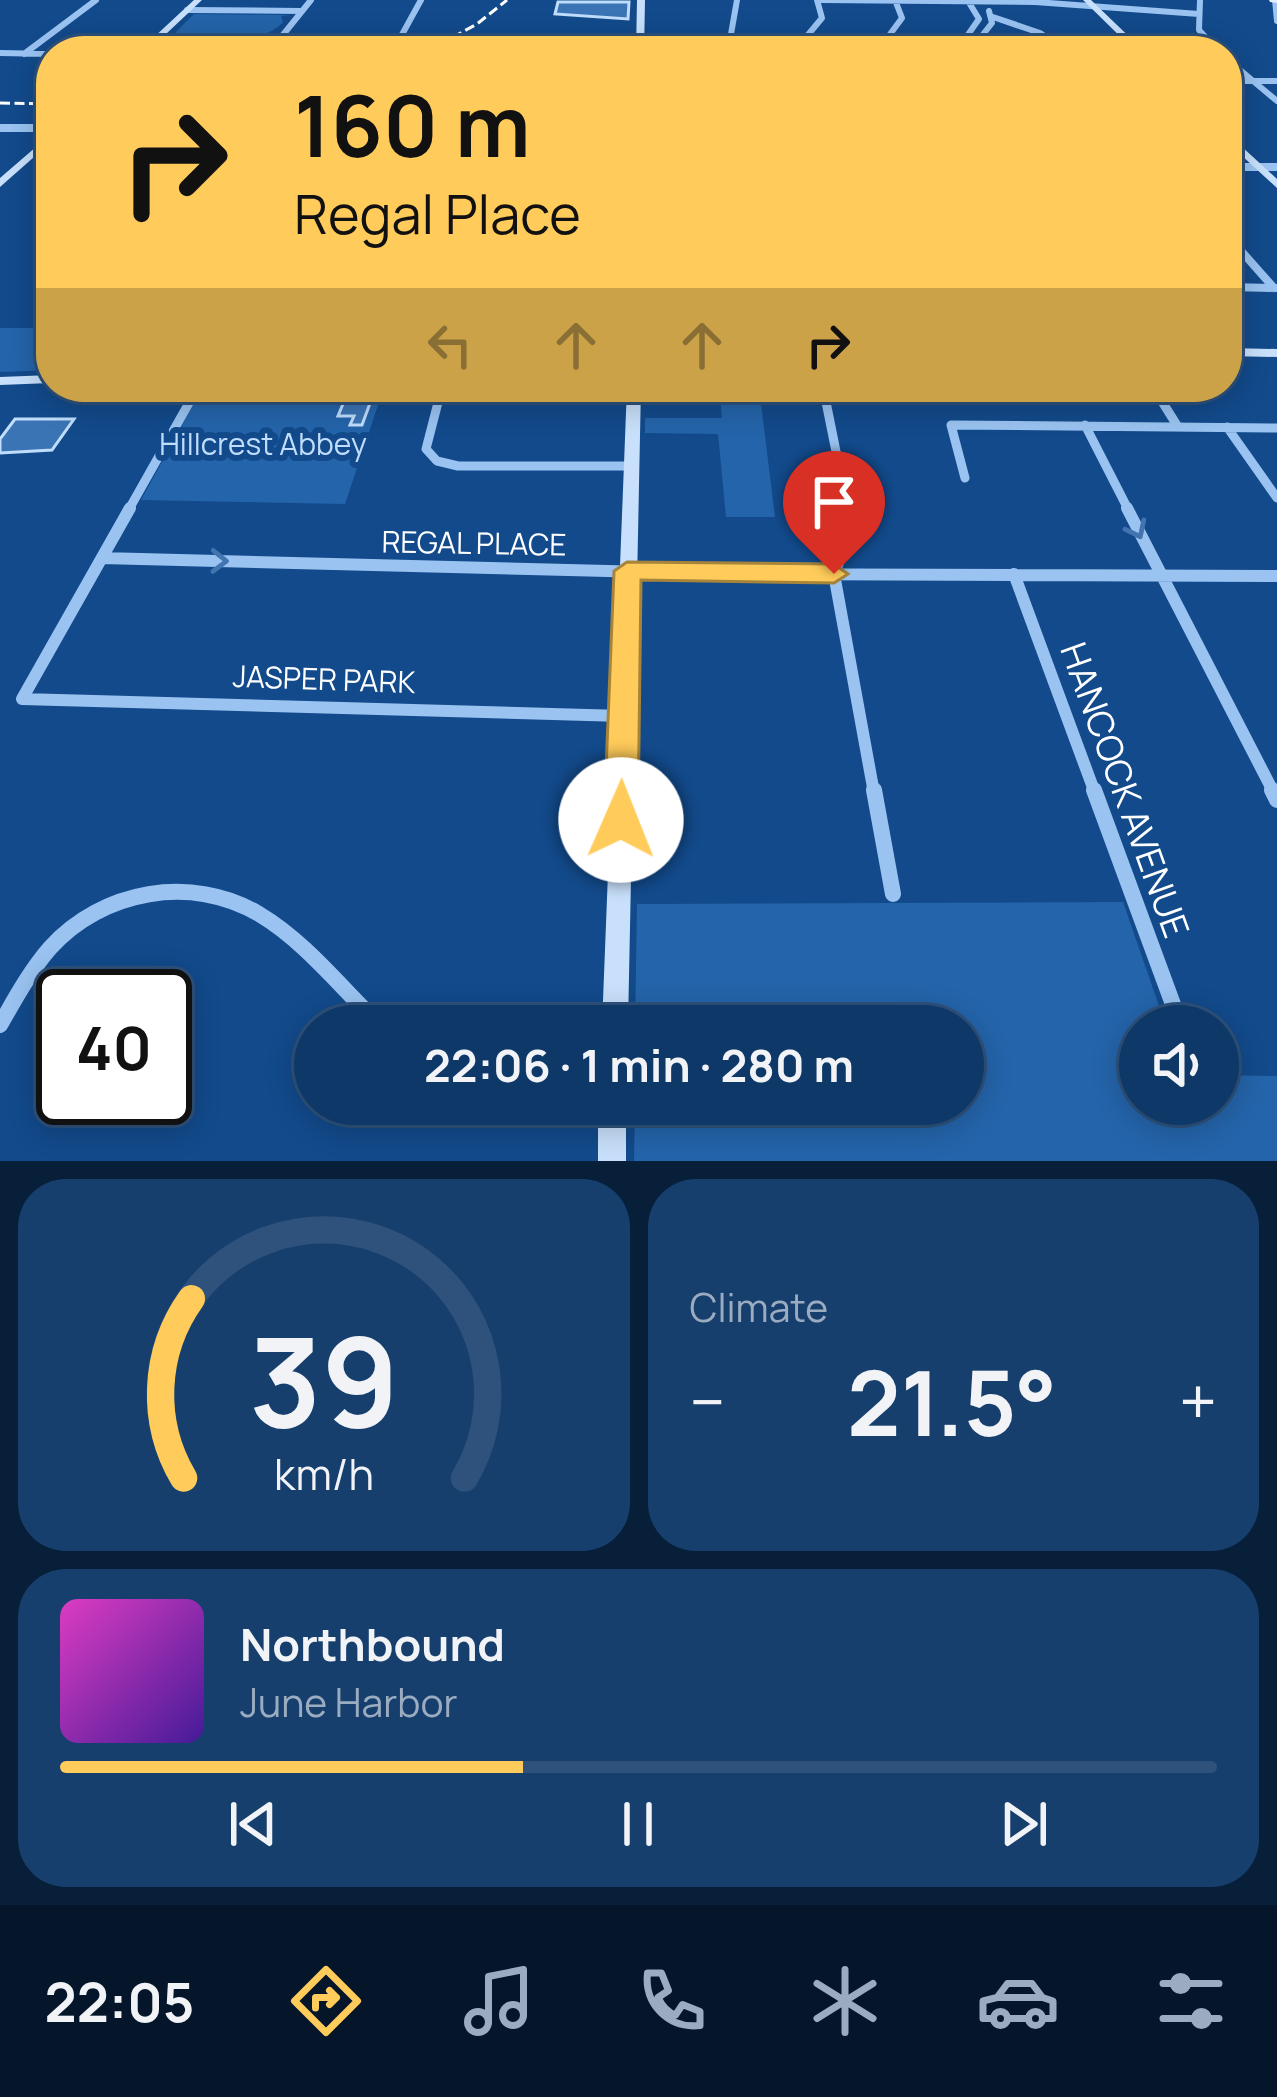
<!DOCTYPE html>
<html lang="en">
<head>
<meta charset="utf-8">
<style>
	body { margin:0; font-family:Manrope,sans-serif; background:#173f6e; color:#f1f3f6; height:100vh; display:flex; flex-direction:column; font-size:45px; white-space:nowrap }
	* { box-sizing:border-box; margin:0 }
	p { font-size:39px; color:#9bacc0 }
	.icon { flex:none; width:66px; height:66px; fill:none; stroke:currentColor; stroke-width:2; stroke-linecap:round; stroke-linejoin:round }
	.map { position:relative; height:1161px; overflow:hidden }
	.drawer { display:flex; flex-direction:column; gap:18px; padding:18px; background:#081f39; flex:1 }
	.drawer>* { flex:none }
	.banner { position:absolute; left:36px; top:36px; width:1206px; height:366px; border-radius:48px; box-shadow:0 6px 30px #0003,0 0 0 3px #2e527c; background:#ffcb5a; color:#111; overflow:hidden }
	.buttons { position:absolute; left:1119px; top:1005px; display:grid; gap:24px }
	.buttons a { display:grid; place-items:center; width:120px; height:120px; border-radius:50%; background:#0e3868; box-shadow:0 6px 30px #0003,0 0 0 3px #2e527c; font-size:60px }
	.speed { position:absolute; left:36px; top:969px; display:flex; gap:24px; font-size:60px; font-weight:700; text-align:center }
	.speed>* { display:grid; place-content:center; width:156px; height:156px; border-radius:50%; background:#0e3868; box-shadow:0 6px 30px #0003,0 0 0 3px #2e527c; line-height:1 }
	.speed .limit { border:6px solid #111; border-radius:18px; background:#fff; color:#111 }
	.pin { position:absolute; display:grid; place-items:center; width:102px; height:102px; color:#fff; margin:-123px -51px; border-radius:50% 50% 50% 0; rotate:-45deg; box-shadow:0 0 12px #0007 }
	.pin .icon { rotate:45deg }
	.me { position:absolute; width:132px; margin:-66px; rotate:1deg; stroke-linejoin:round; filter:drop-shadow(0 0 9px #0008) }
	.turn { display:flex; align-items:center; gap:42px; height:252px; padding:0 60px; font-size:54px }
	.turn .icon { width:156px; height:156px; stroke-width:2.5 }
	.turn b { display:block; font-size:84px; line-height:102px }
	.lanes { display:flex; align-items:center; height:114px; padding:0 60px; background:#0003; justify-content:center; gap:60px; direction:ltr }
	.lanes .off { opacity:.35 }
	.big { font-size:90px; font-weight:700; line-height:1.1 }
	.drawer .card { flex:1; display:flex; flex-direction:column; justify-content:center; gap:18px; min-width:0; padding:0 42px; border-radius:48px; background:#173f6e }
	.drawer .dial { align-items:center; gap:0 }
	.dial svg { height:312px; overflow:visible; fill:none; stroke:#2e527c; stroke-width:7; stroke-linecap:round; text-anchor:middle }
	.dial text { fill:#f1f3f6; stroke:none }
	.song { display:flex; align-items:center; gap:36px }
	.cover { width:144px; height:144px; border-radius:18px; background:linear-gradient(135deg,hsl(310 70% 55%),hsl(260 70% 35%)) }
	.played { height:12px; border-radius:6px; background:linear-gradient(90deg,#ffcb5a 40%,#2e527c 40%) }
	.keys { display:flex; justify-content:space-around; direction:ltr }
	.heat { display:flex; justify-content:space-between; align-items:center; font-size:66px; direction:ltr }
	.drawer .tiles { flex:1; display:grid; gap:18px; grid-template-columns:1fr 1fr }
	.card:last-child { grid-column:span 2 }
	.trip { position:absolute; left:294px; top:1005px; width:690px; height:120px; border-radius:60px; background:#0e3868; box-shadow:0 6px 30px #0003,0 0 0 3px #2e527c; font-weight:700; line-height:120px; text-align:center }
	.dock { display:flex; height:192px; justify-content:space-around; align-items:center; background:#06162a; color:#9bacc0 }
	.dock .icon { width:84px; height:84px }
	.dock .selected { color:#ffcb5a }
	.dock b { font-size:54px; color:#f1f3f6 }
	.map>svg:first-child { display:block }
	.green { fill:#2464aa }
	.building { fill:#3b74b4; stroke:#c0ddfc; stroke-width:3 }
	.lines { fill:none; stroke-linecap:round; stroke-linejoin:round }
	.street-far4 { stroke:#9ac3f1; stroke-width:6 }
	.street-far3 { stroke:#9ac3f1; stroke-width:8 }
	.street-far2 { stroke:#9ac3f1; stroke-width:9 }
	.street-far1 { stroke:#9ac3f1; stroke-width:12 }
	.street { stroke:#9ac3f1; stroke-width:16 }
	.secondary { fill:#c8e0fb; fill-rule:evenodd }
	.primary { fill:#e4efff; fill-rule:evenodd }
	.rail { stroke:#fff; stroke-width:3; stroke-dasharray:10 4.5; stroke-linecap:butt }
	.oneway { stroke:#4274af }
	.route { fill:#ffcb5a; stroke:#a6843a; stroke-width:3 }
	.labels { text-anchor:middle; stroke-width:12; stroke-linejoin:round; paint-order:stroke }
	.park-label { font-size:30px; fill:#c0ddfc; stroke:#124a8b }
	.street-label { font-size:30px; fill:#fff; stroke:#124a8b }
	.near-street-label { font-size:36px; fill:#fff; stroke:#124a8b }
</style>
</head>
<body>
<div class="map">
<svg width="1277" height="1161" viewBox="0 0 1277 1161">
	<rect width="100%" height="100%" fill="#124a8b"/>
	<path class="green" d="M194,14l97,1 -10,1 2,6c-22,24 -82,25 -110,13z
		M0,328h51v42l-51,2z
		M203,387h181l-39,117 -204,-4z
		M719,387h40l16,130h-49l-8,-83 -73,-1v-15h77z
		M1123,902l43,124h-26v78h78v-29l59,1v85h-643l1,-57h328v-78h-328l2,-122z"/>
	<path class="building" d="M558,2h71l-1,17 -73,-5z
		M350,387h26l-14,38h-12l4,-9h-16z
		M15,419h59l-22,31 -52,3v-14z"/>
	<g class="lines">
		<path class="street-far4" d="M821,0l214,2 164,12
			M1200,0l-1,30 19,21
			M1275,0l2,21
			M968,1l11,18 -12,17 6,15
			M187,10l115,1
			M993,17l47,16 25,18
			M399,40l22,-40
			M152,43h124
			M274,46l37,-46
			M728,51l9,-51
			M810,51l-3,-15 15,-18 -5,-18
			M891,51l-3,-14 14,-19 -7,-18
			M986,51l-5,-14 11,-14 -3,-12
			M0,53l51,1
			M24,54l72,-54
			M1227,59l50,42
			M1227,81h50
			M0,128h51"/>
		<path class="street-far3" d="M0,128h51
			M1227,167h50
			M1227,235l47,53
			M1227,287l50,1"/>
		<path class="street-far2" d="M442,387l-16,62 11,12 21,5h172
			M823,387l25,124
			M1153,387l25,40
			M441,393l193,1
			M1085,425l44,86
			M1227,427l50,71
			M965,478l-14,-53 326,3
			M128,511l70,-124"/>
		<path class="street-far1" d="M130,508l-108,191 601,17
			M848,508l3,16 -17,50 40,219
			M1127,508l147,285
			M102,558l626,16 549,2
			M1014,574l81,219"/>
		<path class="street" d="M874,790l19,104
			M1094,790l87,236
			M1272,790l5,10
			M0,1025c15,-26 30,-54 50,-77 52,-58 142,-74 209,-34 47,28 83,75 122,112"/>
		<path class="secondary" d="M194,0h8l-54,51h-9z
			M637,0h8l-1,51h-8z
			M1083,0h8l53,51h-9z
			M1227,133l50,46v9l-50,-46z
			M51,134v8l-51,45v-9z
			M1227,348l50,1v8l-50,-1z
			M51,375v8l-51,2v-8z
			M627,387h14l-13,639h-26z
			M598,1104h28v57h-28z"/>
		<path class="primary" d="M1269,0h8v3l-7,-1z"/>
		<path class="rail" d="M427,51l50,-27 30,-24
			M0,103l51,1"/>
	</g>
	<defs><path id="oneway-chevron" d="M-2-3.5L2.5 0L-2 3.5" fill="none" stroke-width="1.6" stroke-linecap="round" stroke-linejoin="round" transform="scale(3)"/></defs>
	<g class="oneway">
		<use href="#oneway-chevron" transform="translate(1137 530) rotate(64)"/>
		<use href="#oneway-chevron" transform="translate(219 561) rotate(1)"/>
	</g>
	<path class="route" d="M627,562l207,2 14,10 -14,9 -193,-3 -3,240 -5,10 -12,4 -12,-4 -5,-10 10,-249z"/>
	<g class="labels">
		<g class="park-label">
			<text x="263" y="455">Hillcrest Abbey</text>
		</g>
		<g class="street-label">
			<text transform="translate(474 544) rotate(1)" y="10">REGAL PLACE</text>
			<text transform="translate(324 680) rotate(2)" y="10">JASPER PARK</text>
		</g>
		<g class="near-street-label">
			<text transform="translate(1125 790) rotate(70)" y="13">HANCOCK AVENUE</text>
		</g>
	</g>
</svg>
<div class="buttons">
<a><svg class="icon" aria-label="sound" viewBox="0 0 24 24"><path d="M4 9h4l5-4v14l-5-4H4zM17 9q2 3 0 6"/></svg></a>
</div>
<div class="speed"><div class="limit">40</div></div>
<div class="pin" style="left:834px;top:574px;background:#d93025"><svg class="icon" aria-label="arrive" viewBox="0 0 24 24"><path d="M6 21V4h12l-3 4 3 4H6"/></svg></div>
<svg class="me" style="left:621px;top:820px" viewBox="-20 -20 40 40"><circle r="19" fill="#fff"/><path d="M0-13L10 11 0 6-10 11z" fill="#ffcb5a"/></svg>
<div class="trip">22:06 · 1 min · 280 m</div>
<div class="banner">
<div class="turn"><svg class="icon" aria-label="right" viewBox="0 0 24 24"><path d="M7 20v-9h11M14 6l5 5-5 5"/></svg><div><b>160 m</b>Regal Place</div></div>
<div class="lanes"><svg class="icon off" aria-label="left" viewBox="0 0 24 24"><path d="M17 20v-9H6M10 6l-5 5 5 5"/></svg><svg class="icon off" aria-label="ahead" viewBox="0 0 24 24"><path d="M12 20V5M6 11l6-6 6 6"/></svg><svg class="icon off" aria-label="ahead" viewBox="0 0 24 24"><path d="M12 20V5M6 11l6-6 6 6"/></svg><svg class="icon" aria-label="right" viewBox="0 0 24 24"><path d="M7 20v-9h11M14 6l5 5-5 5"/></svg></div>
</div>
</div>
<section class="drawer">
<div class="tiles">
<div class="card dial"><svg viewBox="0 0 100 80">
<path d="M14 69A42 42 0 1 1 86 69"/>
<path d="M14 69A42 42 0 0 1 16 23" stroke="#ffcb5a"/>
<text x="50" y="56" font-size="32" font-weight="700">39</text>
<text x="50" y="72" font-size="11">km/h</text>
</svg></div>
<div class="card"><p>Climate</p>
<div class="heat"><a>−</a><b class="big">21.5°</b><a>+</a></div>
</div>
<div class="card">
<div class="song"><i class="cover"></i><div><b>Northbound</b><p>June Harbor</p></div></div>
<div class="played"></div>
<div class="keys"><svg class="icon" aria-label="previous" viewBox="0 0 24 24"><path d="M18 5L8 12l10 7zM5 5v14"/></svg><svg class="icon" aria-label="pause" viewBox="0 0 24 24"><path d="M8 5v14M16 5v14"/></svg><svg class="icon" aria-label="next" viewBox="0 0 24 24"><path d="M6 5l10 7-10 7zM19 5v14"/></svg></div>
</div>
</div>
</section>
<nav class="dock">
<b>22:05</b>
<svg class="icon selected" aria-label="directions" viewBox="0 0 24 24"><path d="M12 3l9 9-9 9-9-9zM9 14v-3h6M13 9l2 2-2 2"/></svg>
<svg class="icon" aria-label="music" viewBox="0 0 24 24"><path d="M9 18V5l10-2v13"/><circle cx="6" cy="18" r="3"/><circle cx="16" cy="16" r="3"/></svg>
<svg class="icon" aria-label="phone" viewBox="0 0 24 24"><path d="M5 4h4l2 5-3 2q2 4 5 5l2-3 5 2v4C11 20 4 13 5 4z"/></svg>
<svg class="icon" aria-label="climate" viewBox="0 0 24 24"><path d="M12 3v18M4 7l16 10M4 17L20 7"/></svg>
<svg class="icon" aria-label="car" viewBox="0 0 24 24"><path d="M5 17H2v-5l4-1 3-4h7l3 4 3 1v5h-3M9 17h6M6 11h13"/><circle cx="7" cy="17" r="2"/><circle cx="17" cy="17" r="2"/></svg>
<svg class="icon" aria-label="filters" viewBox="0 0 24 24"><path d="M4 7h16M4 17h16"/><circle cx="9" cy="7" r="2"/><circle cx="15" cy="17" r="2"/></svg>
</nav>
</body>
</html>
